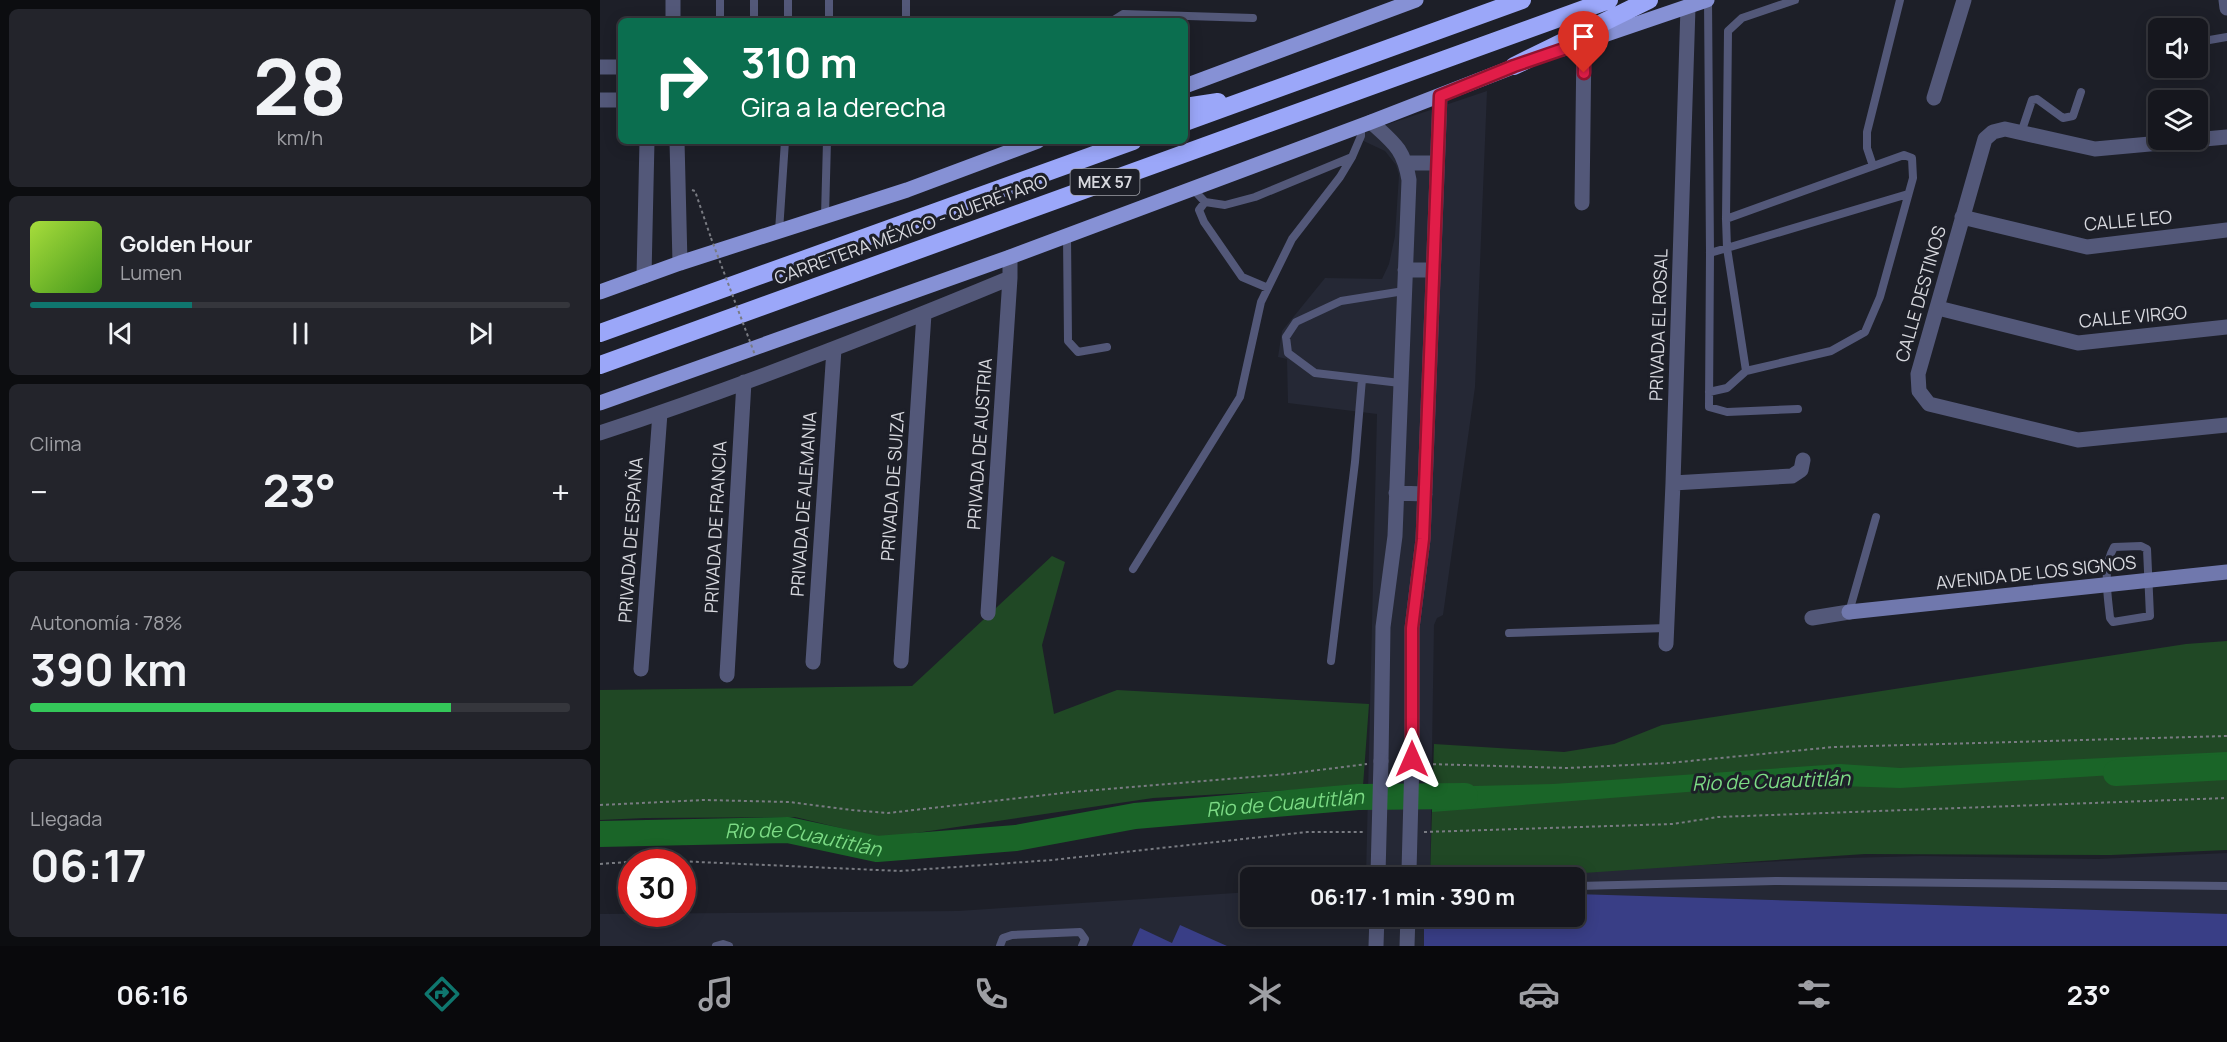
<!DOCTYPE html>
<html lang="es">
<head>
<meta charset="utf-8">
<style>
	body { margin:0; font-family:Manrope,sans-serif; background:#23242b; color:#f1f3f6; height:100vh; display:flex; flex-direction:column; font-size:22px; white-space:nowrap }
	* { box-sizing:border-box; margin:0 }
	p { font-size:20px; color:#9e9fa4 }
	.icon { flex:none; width:33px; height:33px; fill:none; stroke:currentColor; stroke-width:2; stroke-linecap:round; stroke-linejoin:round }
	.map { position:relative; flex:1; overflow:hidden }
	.panel { display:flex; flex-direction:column; gap:9px; padding:9px; background:#0c0d10; width:600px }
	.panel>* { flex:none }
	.top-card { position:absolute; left:18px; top:18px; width:570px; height:126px; border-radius:9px; box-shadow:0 3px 15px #0003,0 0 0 2px #35363c; background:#0b6e4f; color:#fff; overflow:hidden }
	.buttons { position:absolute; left:1548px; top:18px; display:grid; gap:12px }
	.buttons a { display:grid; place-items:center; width:60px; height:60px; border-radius:9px; background:#16171e; box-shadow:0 3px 15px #0003,0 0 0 2px #35363c; font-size:30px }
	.speed { position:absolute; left:18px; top:849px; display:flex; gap:12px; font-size:30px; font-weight:700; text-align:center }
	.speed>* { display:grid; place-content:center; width:78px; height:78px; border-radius:50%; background:#16171e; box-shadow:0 3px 15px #0003,0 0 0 2px #35363c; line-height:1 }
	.speed .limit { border:9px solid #d22; background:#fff; color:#111 }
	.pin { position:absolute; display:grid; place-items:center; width:51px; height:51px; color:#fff; margin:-62px -26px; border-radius:50% 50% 50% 0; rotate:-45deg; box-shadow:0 0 6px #0007 }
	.pin .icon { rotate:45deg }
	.me { position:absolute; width:66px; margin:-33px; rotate:0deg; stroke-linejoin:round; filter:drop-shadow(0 0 4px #0008) }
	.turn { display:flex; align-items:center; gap:21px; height:126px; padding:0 24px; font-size:27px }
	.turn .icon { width:78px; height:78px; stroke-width:2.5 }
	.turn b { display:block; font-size:42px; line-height:51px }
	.big { font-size:45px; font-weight:700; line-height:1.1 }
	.panel .card { flex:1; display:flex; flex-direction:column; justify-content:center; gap:9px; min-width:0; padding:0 21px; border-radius:9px; background:#23242b }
	.panel .dial { align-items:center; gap:0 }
	.dial b { font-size:78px; line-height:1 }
	.song { display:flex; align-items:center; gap:18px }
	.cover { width:72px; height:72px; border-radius:9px; background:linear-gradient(135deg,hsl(80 70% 55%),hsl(100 70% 35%)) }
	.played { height:6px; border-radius:3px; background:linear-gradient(90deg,#0f766e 30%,#35363c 30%) }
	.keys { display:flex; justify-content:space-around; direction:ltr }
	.heat { display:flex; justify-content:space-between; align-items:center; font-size:33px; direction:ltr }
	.charge { height:9px; border-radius:4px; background:linear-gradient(90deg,#34c759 78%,#35363c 0) }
	.trip { position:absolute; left:640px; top:867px; width:345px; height:60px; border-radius:9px; background:#16171e; box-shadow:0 3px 15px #0003,0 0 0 2px #35363c; font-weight:700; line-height:60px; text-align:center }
	.dock { display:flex; height:96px; justify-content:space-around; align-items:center; background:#09090c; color:#9e9fa4 }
	.dock .icon { width:42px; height:42px }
	.dock .selected { color:#0f766e }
	.dock b { font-size:27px; color:#f1f3f6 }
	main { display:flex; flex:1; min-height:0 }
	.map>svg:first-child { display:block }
	.built { fill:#252835 }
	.green { fill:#204825 }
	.water { fill:#1a6528 }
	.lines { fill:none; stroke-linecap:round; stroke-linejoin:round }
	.river { stroke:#1a6528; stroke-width:26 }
	.building { fill:#393e86 }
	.path { stroke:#797b82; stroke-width:2; stroke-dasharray:3 3; stroke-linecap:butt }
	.lane { stroke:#535879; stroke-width:8 }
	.street { stroke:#535879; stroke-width:15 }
	.secondary { stroke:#7078ad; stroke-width:15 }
	.primary { stroke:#8691d5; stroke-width:15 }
	.highway { stroke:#9ba7f9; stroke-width:18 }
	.path-bridge { stroke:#797b82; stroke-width:2; stroke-dasharray:3 3; stroke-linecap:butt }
	.street-bridge { stroke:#535879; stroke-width:15 }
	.route-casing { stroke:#92132f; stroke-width:15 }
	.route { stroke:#e11d48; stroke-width:10 }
	.labels { text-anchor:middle; stroke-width:6; stroke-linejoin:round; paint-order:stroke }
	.shield { fill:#1d1f28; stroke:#9fa0a7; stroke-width:1.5 }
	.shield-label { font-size:16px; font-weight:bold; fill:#d7d8de }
	.street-label { font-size:18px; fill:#d7d8de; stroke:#1d1f28 }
	.water-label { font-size:20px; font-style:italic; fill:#7cdb85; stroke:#1d1f28 }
</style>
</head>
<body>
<main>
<section class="panel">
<div class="card dial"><b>28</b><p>km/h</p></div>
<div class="card">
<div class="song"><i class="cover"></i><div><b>Golden Hour</b><p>Lumen</p></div></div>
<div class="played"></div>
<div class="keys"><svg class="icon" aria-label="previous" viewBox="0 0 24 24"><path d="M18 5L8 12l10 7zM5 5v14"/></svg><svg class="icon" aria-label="pause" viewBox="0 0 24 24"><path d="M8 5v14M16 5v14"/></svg><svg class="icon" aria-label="next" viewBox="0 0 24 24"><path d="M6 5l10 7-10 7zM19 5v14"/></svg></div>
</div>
<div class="card"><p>Clima</p>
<div class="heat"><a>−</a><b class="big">23°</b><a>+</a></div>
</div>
<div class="card"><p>Autonomía · 78%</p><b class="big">390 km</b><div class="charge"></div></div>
<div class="card"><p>Llegada</p><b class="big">06:17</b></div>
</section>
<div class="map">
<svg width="1627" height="946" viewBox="0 0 1627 946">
	<rect width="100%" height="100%" fill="#1d1f28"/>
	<path class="built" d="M887,91l-12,296 -32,228 -6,3 -3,7 -4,252h-64l11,-463 -89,-11 -1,-44 -9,-2 4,-26 43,-53 57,1 7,-15 6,-28 4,-61 -3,-10 -11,-14 -32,-15z
		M1627,853v93h-1627v-32l358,-3 293,-19v24h324v-38l-125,-1 397,-19 75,-2 176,3z"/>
	<path class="green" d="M452,556l13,6 -23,83 12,69 63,-24 252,14 -6,82 -210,12 -271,40 -87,-21 -150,1 -45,2v-130l312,-4z
		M1627,641v209l-116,5 -246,-1 -341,23 -94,1 4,-134 130,8 50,-8 48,-19 524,-81z"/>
	<path class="water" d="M1627,752v16l-327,20 -61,-2 -126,4 -281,22 1,-25 120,-3 287,-20 60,4z"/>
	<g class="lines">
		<g class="river">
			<path d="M1516,773l111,-6"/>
			<path id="s1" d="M0,834l188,-4 89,19 139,-11 119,-22 223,-19 107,-1"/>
		</g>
	</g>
	<path class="building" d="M975,894l652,20v32h-803v-30h151z
		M580,925l47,21h-95l8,-18 32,15z"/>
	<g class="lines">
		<path class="path" d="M92,190l3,1 16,47
			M827,764l141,4 101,-5 165,-16 393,-11
			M0,805l104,-5 85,2 63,8 36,3 184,-21 215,-18 80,-10
			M824,832l249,-8 45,-7 509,-19
			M0,864l54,-4 246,11 152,-11 255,-28h57"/>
		<path class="lane" d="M120,0v21
			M154,0v21
			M188,0v21
			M1108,0l2,253 -1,154 18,5 71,-3
			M229,21v-21
			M306,21v-21
			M512,21l11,-7 130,4
			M1598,42l29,-5
			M1421,133l11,-33 5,-1 26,19 10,-2 8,-24
			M1273,166l-6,-18v-16l33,-132
			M593,189l12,13 20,3 30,-8 97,-40 9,-21v-10
			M605,202l-6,8 5,12 38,55 26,11
			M225,216l2,-75
			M1126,219l178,-64 8,3 1,20 -33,119 -15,35 -34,19 -85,20 -19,-123 -1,-29 2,-188 14,-13 53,-18
			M179,231l6,-90
			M467,236l1,105 10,11 29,-5
			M1110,253l198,-59
			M800,383l-85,-10 -27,-20 -2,-16 10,-15 45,-21 63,-10
			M1109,392l18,-4 19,-17
			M1541,546l6,3 3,67 -37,6 -3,-4c-2,-22 -8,-50 4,-71z
			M533,569l107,-172 21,-95 31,-63 48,-62 12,-20
			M1249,612l27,-95
			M909,633l158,-5
			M731,661l24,-199 7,-83
			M978,886l197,-5 452,5
			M116,946l7,-2 6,2
			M400,946l3,-8 9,-3 68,-3 5,7 -3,7"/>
		<path class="street" d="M1626,0l1,8
			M73,21v-21
			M0,67h21
			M1334,98l30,-98
			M0,100h21
			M771,122c23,21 33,27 38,58l-14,356 -12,91 -2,134
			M1627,137l-132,12 -90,-20 -12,3 -8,7 -67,235 1,17 10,13 149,36 149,-15
			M77,141l3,122
			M806,163h31
			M982,203l2,-161
			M1362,217l125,30 140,-17
			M805,270h28
			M44,276l3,-135
			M1338,308l140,35 149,-16
			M0,433c139,-46 275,-99 410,-155v-21
			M1073,483l119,-7 9,-6 2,-10
			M796,493l29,1
			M388,613l22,-335
			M1212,618l37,-6
			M1066,644l7,-161 15,-476
			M301,661l23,-347
			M213,662l21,-313
			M41,669l19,-256
			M127,675l17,-293
			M812,759v-131l11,-89 17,-443
			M776,946l1,-30
			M807,946l1,-30"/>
		<path class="secondary" d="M1249,612l378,-40"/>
		<path class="primary" d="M963,49l144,-49
			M585,86l231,-86
			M0,292l80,-29 227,-73 131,-49
			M0,403l410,-146 361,-135 152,-59"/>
		<path class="highway" d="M914,66l135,-66
			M585,107l33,-5
			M585,122l337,-122
			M0,333l533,-192
			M0,365l1009,-365"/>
		<path class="path-bridge" d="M111,238l44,117"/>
		<path class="street-bridge" d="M809,871l3,-112
			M778,874l3,-113"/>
	</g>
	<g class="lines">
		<g class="route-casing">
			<path id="route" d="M812,759v-131l11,-89 17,-443 74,-30 70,-24v31"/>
		</g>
		<use href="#route" class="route"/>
	</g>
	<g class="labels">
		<rect class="shield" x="470.5" y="169" width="69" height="26" rx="4.5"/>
		<g class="shield-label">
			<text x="505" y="188">MEX 57</text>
		</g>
		<g class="street-label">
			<text transform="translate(1528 221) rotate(-5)" y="6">CALLE LEO</text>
			<text transform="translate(311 230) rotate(-20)" y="6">CARRETERA MÉXICO - QUERÉTARO</text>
			<text transform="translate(1321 294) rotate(-74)" y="6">CALLE DESTINOS</text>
			<text transform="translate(1533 317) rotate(-5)" y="6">CALLE VIRGO</text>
			<text transform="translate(1059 325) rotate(-88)" y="6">PRIVADA EL ROSAL</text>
			<text transform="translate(380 444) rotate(-86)" y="6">PRIVADA DE AUSTRIA</text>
			<text transform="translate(293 486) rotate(-86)" y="6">PRIVADA DE SUIZA</text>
			<text transform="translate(204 504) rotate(-86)" y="6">PRIVADA DE ALEMANIA</text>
			<text transform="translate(116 527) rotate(-87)" y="6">PRIVADA DE FRANCIA</text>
			<text transform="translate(31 540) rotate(-86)" y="6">PRIVADA DE ESPAÑA</text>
			<text transform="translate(1436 573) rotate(-6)" y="6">AVENIDA DE LOS SIGNOS</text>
		</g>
		<g class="water-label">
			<text transform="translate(1171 781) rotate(-2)" y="7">Rio de Cuautitlán</text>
			<text dy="7" stroke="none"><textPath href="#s1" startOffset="690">Rio de Cuautitlán</textPath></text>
			<text dy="7" stroke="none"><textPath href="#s1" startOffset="204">Rio de Cuautitlán</textPath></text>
		</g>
	</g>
</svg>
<div class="buttons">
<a><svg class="icon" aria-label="sound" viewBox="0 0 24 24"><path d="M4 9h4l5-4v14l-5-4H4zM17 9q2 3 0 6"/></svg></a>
<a><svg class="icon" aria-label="layers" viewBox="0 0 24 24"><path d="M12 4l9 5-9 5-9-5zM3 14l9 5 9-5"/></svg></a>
</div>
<div class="speed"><div class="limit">30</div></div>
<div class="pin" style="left:984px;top:73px;background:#d93025"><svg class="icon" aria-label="arrive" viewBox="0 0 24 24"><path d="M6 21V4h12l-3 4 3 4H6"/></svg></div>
<svg class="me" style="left:812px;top:759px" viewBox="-20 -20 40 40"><path d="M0-17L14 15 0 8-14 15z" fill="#e11d48" stroke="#fff" stroke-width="4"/></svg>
<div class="trip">06:17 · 1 min · 390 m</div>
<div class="top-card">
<div class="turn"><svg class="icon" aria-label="right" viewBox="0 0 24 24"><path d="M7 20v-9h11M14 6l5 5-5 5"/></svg><div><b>310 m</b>Gira a la derecha</div></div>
</div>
</div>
</main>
<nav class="dock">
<b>06:16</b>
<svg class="icon selected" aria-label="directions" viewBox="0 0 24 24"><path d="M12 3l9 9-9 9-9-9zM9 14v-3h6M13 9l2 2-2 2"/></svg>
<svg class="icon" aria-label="music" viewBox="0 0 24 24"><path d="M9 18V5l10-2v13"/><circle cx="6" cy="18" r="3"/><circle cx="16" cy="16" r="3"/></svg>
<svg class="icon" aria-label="phone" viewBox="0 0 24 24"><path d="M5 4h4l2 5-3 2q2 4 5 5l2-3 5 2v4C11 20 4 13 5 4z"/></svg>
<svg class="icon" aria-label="climate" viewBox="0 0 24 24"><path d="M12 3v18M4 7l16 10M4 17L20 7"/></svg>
<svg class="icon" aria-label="car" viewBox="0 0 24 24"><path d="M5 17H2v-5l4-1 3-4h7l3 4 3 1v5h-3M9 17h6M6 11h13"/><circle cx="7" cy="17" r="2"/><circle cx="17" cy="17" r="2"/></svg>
<svg class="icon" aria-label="filters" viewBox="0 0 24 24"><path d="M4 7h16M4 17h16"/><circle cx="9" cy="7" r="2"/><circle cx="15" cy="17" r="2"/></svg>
<b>23°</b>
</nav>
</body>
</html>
